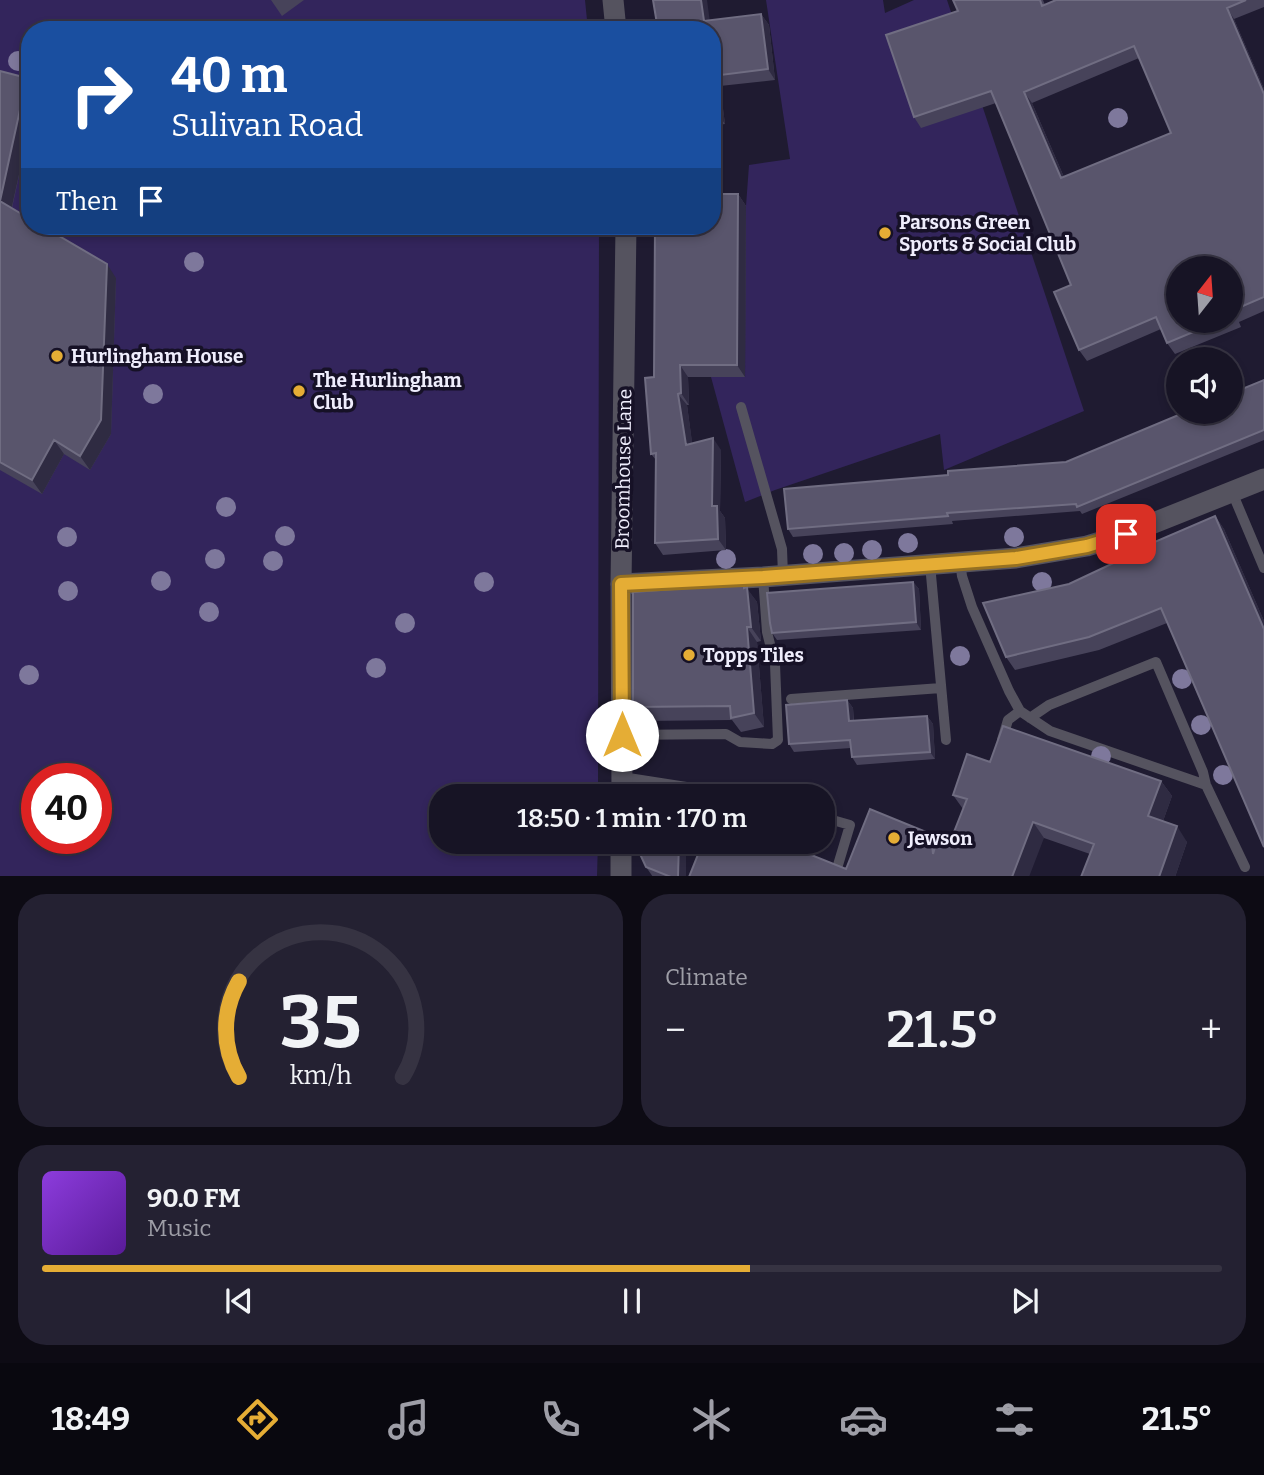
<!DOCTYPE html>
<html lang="en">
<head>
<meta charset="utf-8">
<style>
	body { margin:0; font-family:Bitter,serif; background:#242132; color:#f1f3f6; height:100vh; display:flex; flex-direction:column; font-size:26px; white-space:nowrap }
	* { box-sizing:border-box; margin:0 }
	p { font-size:23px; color:#9e9ea7 }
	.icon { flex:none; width:38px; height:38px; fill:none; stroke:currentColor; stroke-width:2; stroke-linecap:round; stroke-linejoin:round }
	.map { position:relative; height:876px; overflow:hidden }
	.side { display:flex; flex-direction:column; gap:18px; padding:18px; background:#0d0b14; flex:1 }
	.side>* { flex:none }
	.guide { position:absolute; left:21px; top:21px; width:700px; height:214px; border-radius:28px; box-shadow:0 4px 10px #0003,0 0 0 2px #363342; background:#1a4fa0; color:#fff; overflow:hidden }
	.needle { width:46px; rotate:17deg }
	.buttons { position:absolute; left:1166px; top:256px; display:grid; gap:14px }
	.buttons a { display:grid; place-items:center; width:77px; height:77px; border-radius:50%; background:#171425; box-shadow:0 4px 10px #0003,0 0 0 2px #363342; font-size:35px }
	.speed { position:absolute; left:21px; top:763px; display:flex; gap:14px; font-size:35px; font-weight:700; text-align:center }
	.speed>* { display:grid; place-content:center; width:91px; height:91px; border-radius:50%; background:#171425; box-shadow:0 4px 10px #0003,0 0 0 2px #363342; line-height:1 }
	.speed .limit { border:10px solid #d22; background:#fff; color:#111 }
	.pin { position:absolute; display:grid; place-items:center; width:60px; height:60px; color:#fff; margin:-30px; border-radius:14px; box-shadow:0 4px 10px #0006 }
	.me { position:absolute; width:77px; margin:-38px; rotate:0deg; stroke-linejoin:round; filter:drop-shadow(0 0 5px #0008) }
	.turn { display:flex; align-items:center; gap:24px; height:147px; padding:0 35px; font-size:32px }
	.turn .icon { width:91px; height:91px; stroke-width:2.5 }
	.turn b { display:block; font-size:49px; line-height:60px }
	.then { display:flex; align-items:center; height:66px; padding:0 35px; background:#0003; gap:14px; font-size:26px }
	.big { font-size:52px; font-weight:600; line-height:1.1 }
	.side .card { flex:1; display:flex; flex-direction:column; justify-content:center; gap:10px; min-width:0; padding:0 24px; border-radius:28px; background:#242132 }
	.side .dial { align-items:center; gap:0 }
	.dial svg { height:182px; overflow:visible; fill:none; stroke:#363342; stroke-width:7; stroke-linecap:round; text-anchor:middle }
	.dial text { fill:#f1f3f6; stroke:none }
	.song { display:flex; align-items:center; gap:21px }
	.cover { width:84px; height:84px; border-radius:10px; background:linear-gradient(135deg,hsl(270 70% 55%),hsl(270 70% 35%)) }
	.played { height:7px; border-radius:4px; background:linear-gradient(90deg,#e5ad35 60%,#363342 60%) }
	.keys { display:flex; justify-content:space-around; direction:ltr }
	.heat { display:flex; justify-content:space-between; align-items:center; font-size:38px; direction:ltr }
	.side .tiles { flex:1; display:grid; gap:18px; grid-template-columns:1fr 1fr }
	.card:last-child { grid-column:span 2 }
	.trip { position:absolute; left:429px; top:784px; width:406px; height:70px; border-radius:28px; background:#171425; box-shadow:0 4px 10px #0003,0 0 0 2px #363342; font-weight:600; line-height:70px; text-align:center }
	.tab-bar { display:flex; height:112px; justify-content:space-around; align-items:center; background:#09080f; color:#9e9ea7 }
	.tab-bar .icon { width:49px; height:49px }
	.tab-bar .active { color:#e5ad35 }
	.tab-bar b { font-size:32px; color:#f1f3f6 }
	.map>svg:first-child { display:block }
	.green { fill:#33255c; fill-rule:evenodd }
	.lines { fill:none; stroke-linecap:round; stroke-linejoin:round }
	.service { stroke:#55535f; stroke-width:10 }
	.minor { stroke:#55535f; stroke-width:21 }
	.tertiary { stroke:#55535f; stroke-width:21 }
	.tree { fill:#7e789c }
	.wall { fill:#47435a; fill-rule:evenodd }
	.shaded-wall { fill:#2f2b42 }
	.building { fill:#59556c; stroke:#706d82; stroke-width:2; fill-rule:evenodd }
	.route-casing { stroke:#957022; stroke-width:18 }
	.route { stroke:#e5ad35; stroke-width:12 }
	.poi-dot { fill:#e5ad35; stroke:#161126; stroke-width:2.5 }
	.labels { text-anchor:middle; stroke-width:7; stroke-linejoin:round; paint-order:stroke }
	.poi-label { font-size:19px; font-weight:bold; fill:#efedfc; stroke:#161126; text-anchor:start }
	.street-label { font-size:19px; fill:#efedfc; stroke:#161126 }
</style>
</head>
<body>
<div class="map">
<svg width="1264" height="877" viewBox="0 0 1264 877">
	<rect width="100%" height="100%" fill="#1f1b31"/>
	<path class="green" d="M0,0h585l3,30h-558v196h569l-1,570h-157v46h157l-1,34h-597zM37,779h59v59h-59z
		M766,0h117l2,13 29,-13h33l137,411 -140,59 -4,-36 -165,56 -30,12 -34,-125h34l1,-171 3,-41 41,-6z"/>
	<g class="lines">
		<path class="service" d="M741,407l41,142 1,26
			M1232,492l32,76
			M960,562l2,14 10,31 37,84 11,20 30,20 156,54 39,82
			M930,564l16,176
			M791,699l150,-11
			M1030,718l19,-13 107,-43 47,110 3,13
			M622,735l104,-1 14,8 32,2 6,-4 -3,-76 -8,-32 -4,-55
			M1002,740l6,-20 12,-9
			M622,777l90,14 18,-1 21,6
			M822,817l28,8 -12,40"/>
		<path class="minor" d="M621,584l142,-7 253,-19 71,-12 39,-12 138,-55"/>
		<path class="tertiary" d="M613,0l3,30
			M622,796l-1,-212 5,-358
			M621,877v-35"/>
	</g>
	<g class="tree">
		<circle cx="18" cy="61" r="10"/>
		<circle cx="1118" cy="118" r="10"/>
		<circle cx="194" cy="262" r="10"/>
		<circle cx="153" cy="394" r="10"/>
		<circle cx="226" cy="507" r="10"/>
		<circle cx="285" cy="536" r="10"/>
		<circle cx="67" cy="537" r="10"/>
		<circle cx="1014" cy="537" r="10"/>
		<circle cx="908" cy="543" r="10"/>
		<circle cx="872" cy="550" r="10"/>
		<circle cx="844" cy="553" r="10"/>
		<circle cx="813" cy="554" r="10"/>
		<circle cx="215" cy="559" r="10"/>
		<circle cx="726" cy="559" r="10"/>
		<circle cx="273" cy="561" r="10"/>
		<circle cx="161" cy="581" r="10"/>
		<circle cx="484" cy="582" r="10"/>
		<circle cx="1042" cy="582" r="10"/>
		<circle cx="68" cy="591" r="10"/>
		<circle cx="209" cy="612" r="10"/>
		<circle cx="405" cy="623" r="10"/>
		<circle cx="960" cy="656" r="10"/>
		<circle cx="376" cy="668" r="10"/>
		<circle cx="29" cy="675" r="10"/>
		<circle cx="1182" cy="679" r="10"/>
		<circle cx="1201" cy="725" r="10"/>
		<circle cx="1101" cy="756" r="10"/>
		<circle cx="1223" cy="775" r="10"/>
	</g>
	<path class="wall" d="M271,0h33l-22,16z
		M953,0h90l2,5 11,-5h208v7l-30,12 30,70v222l-25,11 2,5 -66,27 -8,-11 -6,-14 -74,32 -8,-11 -8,-65 -75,-182 -75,25 -7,-11 44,-106zM1139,58l32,75 -107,44 -32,-74zM1230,268v52h-52z
		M761,14l8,11 6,55 -55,6 5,38 -13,2v-96l-2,-10z
		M0,71l27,7 3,3v44l-18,83 104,70 -5,156 -21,36 -26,-16 -22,40 -42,-24z
		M738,194l8,12 -1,171h-57l1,28h-2l5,38 29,7 -1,61 5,7 1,32 -63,5 -8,-12 1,-83 -5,-6 3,-77z
		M1264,380v60l-182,74 -2,-3 -128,10 1,3 -160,13 -5,-8 160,-54 118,-13z
		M1215,516l9,13 40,92v226l-97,-224 -68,27 -84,20 -9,-13 63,-73z
		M913,582l6,7 2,41 -144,10 -5,-7z
		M746,588l11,14 4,39 -4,1 7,85 -23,5 -9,-12 -89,1 -10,-14z
		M847,700l6,8 1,13 73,-5 6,8 2,35 -78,6 -5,-8 -1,-9 -57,4 -5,-8z
		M990,762l171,19 11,15 -9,25 24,21 -12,35h-94l9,-23 -46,-16 -198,31 85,-35 6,8h13l13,-33 -10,-14z
		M640,842h46v35h-33l-7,-10z"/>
	<path class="shaded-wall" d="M701,0h6l4,30 -7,-9z
		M1227,8l7,11 30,70v7z
		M761,14l8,11 6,55 -7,-11z
		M712,76l8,10 5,38 -7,-10z
		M27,78l3,3v44l-20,90 -10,-14z
		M1024,92l8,11 37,86 -8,-11z
		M738,194l8,12 -1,171 -8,-12z
		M107,264l9,14 -5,156 -21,36 -10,-14z
		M680,365l8,12 1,28 -8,-12z
		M678,394l9,11 7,51 -8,-11z
		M713,438l8,12 -1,61 5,7 1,32 -8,-11 -6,-33z
		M54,440l10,14 -22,40 -10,-14z
		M1215,516l9,13 40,92v8z
		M913,582l6,7 2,41 -5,-8z
		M744,584l13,18 4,39 -10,-14z
		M747,627l10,15 7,85 -10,-14z
		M847,700l6,8 1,21 -5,-8z
		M927,716l6,8 2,35 -5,-7z
		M1161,781l11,15 -13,36 -11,-16z
		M1033,822l11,16 -15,39h-17z
		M1177,826l10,16 -12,35h-16z
		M931,834l11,16 -9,4z
		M679,842h7v35h-8z"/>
	<path class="building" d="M653,0h48l3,21 57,-7 7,55 -56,7 6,38 -6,1v-85h-54z
		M953,0h87l2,6 14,-6h190l-19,8 37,86v203l-33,14 2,5 -3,1v-49h-52v52h44l-55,23 -11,-26 -77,33 -25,-58 17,-7 -80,-194 -77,26 -28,-82 72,-24zM1134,46l37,87 -110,45 -37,-86z
		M0,71l27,7 -27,123 30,18v7h12l65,38 -6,156 -21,36 -26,-16 -22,40 -32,-18z
		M712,194h26l-1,171h-57l1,28 -3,1 8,51 27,-7 -1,68h5l1,33 -63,4 1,-90 -5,1 -6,-76 9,-1 1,-151h57z
		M1264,380v50l-187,77 -1,-3 -129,9 1,3 -160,13 -4,-40 164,-14v-4l118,-9 122,-51h42v-17z
		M1215,516l49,113v218l-103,-239 -72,29 -83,20 -23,-54 86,-19 68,-32 -1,-2z
		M913,582l3,40 -144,11 -2,-10 -3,-30z
		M744,584v4l3,-1 4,40h-4l7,86 -23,5 -1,-12 -97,1v-115z
		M847,700l2,21 78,-5 3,36 -78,5 -2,-17 -61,4 -3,-39z
		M1003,726l158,55 -13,35 29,10 -18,51h-78l13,-33 -61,-22 -21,55h-323l14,-35h76l67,27 24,-60 61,25 2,20 5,-17 12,5 17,-43 -14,-4 14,-41 23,8z
		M640,842h39l-1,35h-7l-25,-10 -6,-13z"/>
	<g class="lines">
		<g class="route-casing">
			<path id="route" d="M622,735l-1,-151 142,-7 253,-19 71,-12 39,-12"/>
		</g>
		<use href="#route" class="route"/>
	</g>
	<g class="poi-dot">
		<circle cx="885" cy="233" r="7"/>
		<circle cx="57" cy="356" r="7"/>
		<circle cx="299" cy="391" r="7"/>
		<circle cx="689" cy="655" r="7"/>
		<circle cx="894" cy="838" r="7"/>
	</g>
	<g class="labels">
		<g class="poi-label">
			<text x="899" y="229">Parsons Green<tspan x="899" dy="22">Sports &amp; Social Club</tspan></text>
			<text x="71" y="363">Hurlingham House</text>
			<text x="313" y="387">The Hurlingham<tspan x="313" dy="22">Club</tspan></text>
			<text x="703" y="662">Topps Tiles</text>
			<text x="908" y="845">Jewson</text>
		</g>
		<g class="street-label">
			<text transform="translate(623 469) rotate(-89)" y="7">Broomhouse Lane</text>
		</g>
	</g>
</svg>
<div class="buttons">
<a><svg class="needle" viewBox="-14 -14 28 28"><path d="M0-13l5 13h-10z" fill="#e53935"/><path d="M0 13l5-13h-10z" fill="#9e9ea7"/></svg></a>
<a><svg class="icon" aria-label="sound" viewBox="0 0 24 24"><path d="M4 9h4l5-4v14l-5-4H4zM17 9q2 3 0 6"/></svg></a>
</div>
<div class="speed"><div class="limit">40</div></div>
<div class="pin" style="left:1126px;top:534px;background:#d93025"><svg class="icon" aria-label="arrive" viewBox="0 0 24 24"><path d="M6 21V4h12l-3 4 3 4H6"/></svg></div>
<svg class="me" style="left:622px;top:735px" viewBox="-20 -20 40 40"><circle r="19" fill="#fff"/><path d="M0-13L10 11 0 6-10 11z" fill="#e5ad35"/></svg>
<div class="trip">18:50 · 1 min · 170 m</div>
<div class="guide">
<div class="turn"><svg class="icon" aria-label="right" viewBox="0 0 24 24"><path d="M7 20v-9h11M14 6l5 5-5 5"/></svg><div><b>40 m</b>Sulivan Road</div></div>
<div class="then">Then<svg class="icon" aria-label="arrive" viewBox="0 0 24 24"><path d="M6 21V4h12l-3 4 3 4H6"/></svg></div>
</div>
</div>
<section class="side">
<div class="tiles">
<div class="card dial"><svg viewBox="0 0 100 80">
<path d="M14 69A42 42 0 1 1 86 69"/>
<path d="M14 69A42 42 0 0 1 14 27" stroke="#e5ad35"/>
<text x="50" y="56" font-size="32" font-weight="700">35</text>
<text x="50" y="72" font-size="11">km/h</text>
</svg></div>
<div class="card"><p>Climate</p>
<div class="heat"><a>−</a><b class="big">21.5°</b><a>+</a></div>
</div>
<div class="card">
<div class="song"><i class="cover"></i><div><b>90.0 FM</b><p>Music</p></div></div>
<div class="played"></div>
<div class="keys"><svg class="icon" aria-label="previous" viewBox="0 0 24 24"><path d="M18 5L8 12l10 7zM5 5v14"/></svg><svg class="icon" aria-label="pause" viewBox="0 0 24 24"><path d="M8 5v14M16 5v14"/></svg><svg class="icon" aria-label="next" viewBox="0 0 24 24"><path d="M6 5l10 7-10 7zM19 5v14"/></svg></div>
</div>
</div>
</section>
<nav class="tab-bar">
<b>18:49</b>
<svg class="icon active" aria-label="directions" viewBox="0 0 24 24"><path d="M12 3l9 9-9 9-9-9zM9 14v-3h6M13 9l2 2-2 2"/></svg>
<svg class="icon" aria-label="music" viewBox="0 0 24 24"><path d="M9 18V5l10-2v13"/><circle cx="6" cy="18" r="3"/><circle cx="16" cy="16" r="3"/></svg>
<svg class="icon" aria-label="phone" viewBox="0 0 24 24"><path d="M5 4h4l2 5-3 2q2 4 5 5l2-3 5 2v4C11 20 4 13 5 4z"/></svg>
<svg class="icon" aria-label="climate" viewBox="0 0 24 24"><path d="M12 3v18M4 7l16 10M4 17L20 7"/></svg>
<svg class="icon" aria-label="car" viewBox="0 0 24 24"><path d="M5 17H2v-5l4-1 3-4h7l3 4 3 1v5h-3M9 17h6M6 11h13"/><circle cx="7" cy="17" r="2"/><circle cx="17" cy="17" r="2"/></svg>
<svg class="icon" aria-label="filters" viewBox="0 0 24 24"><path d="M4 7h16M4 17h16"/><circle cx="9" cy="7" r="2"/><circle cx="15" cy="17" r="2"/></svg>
<b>21.5°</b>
</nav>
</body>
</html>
